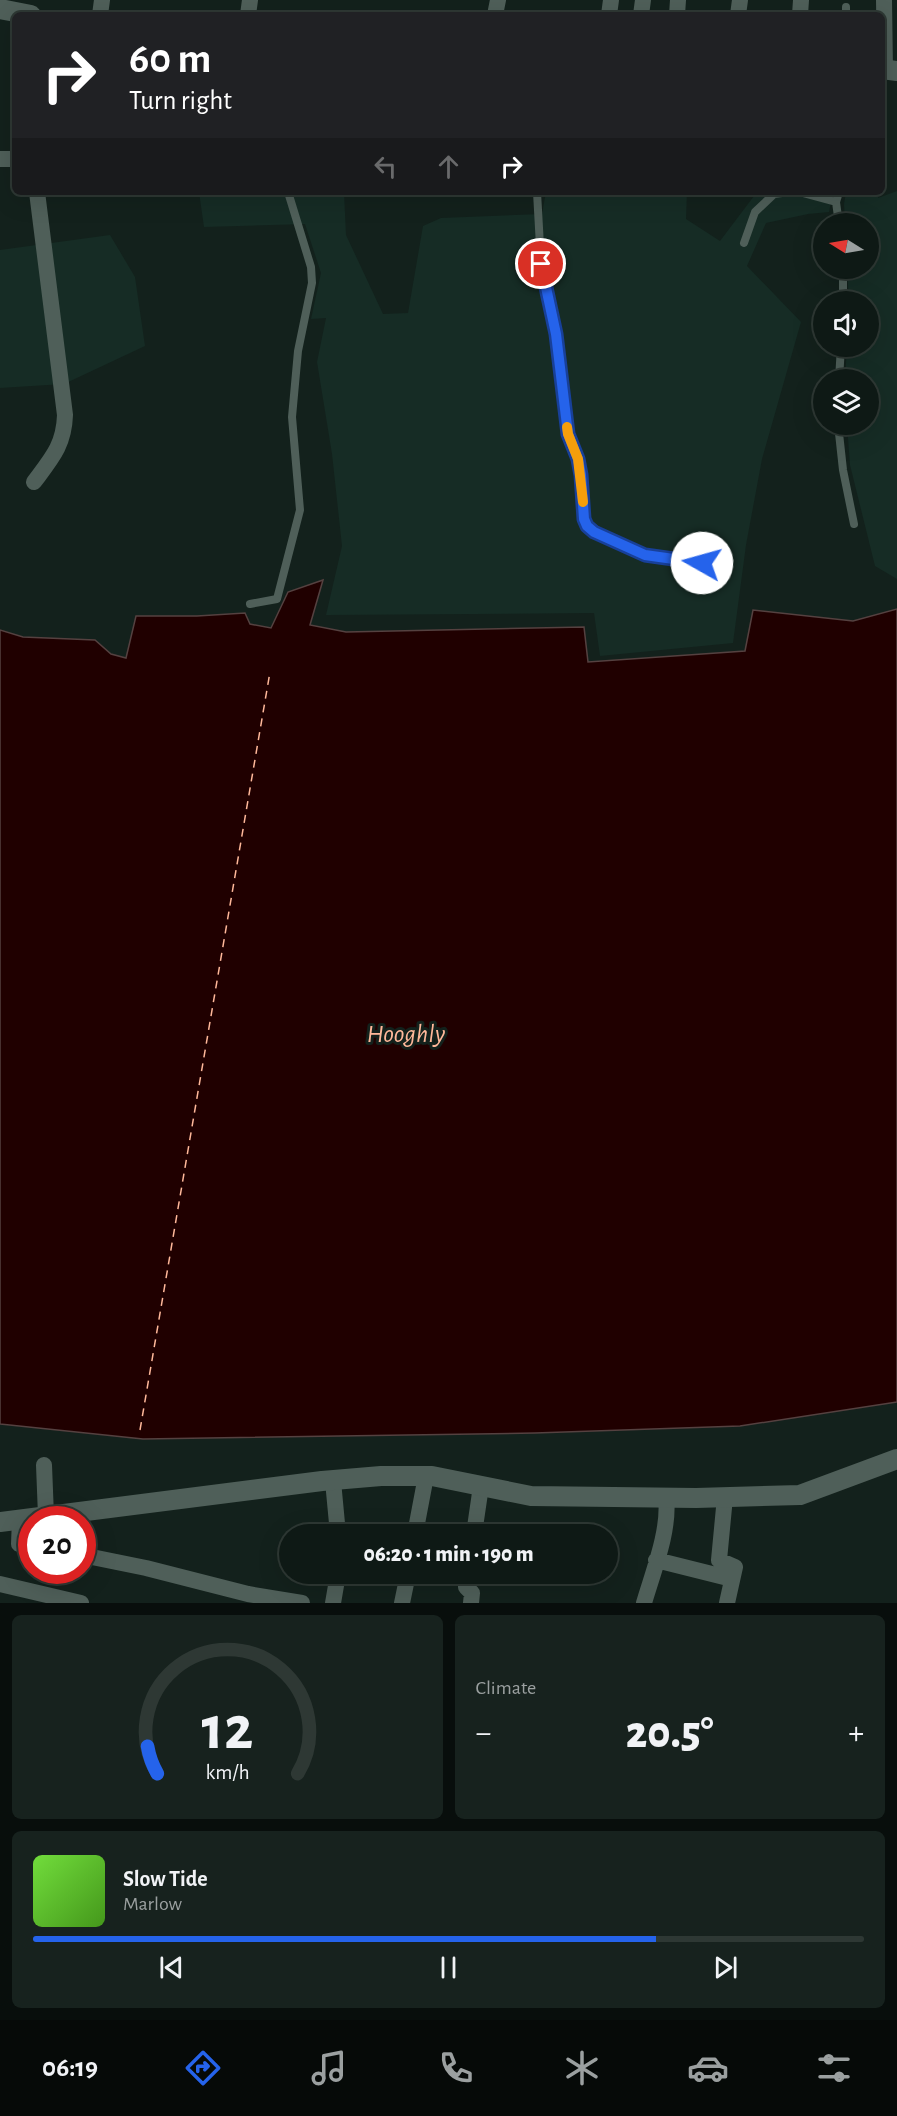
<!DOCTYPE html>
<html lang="en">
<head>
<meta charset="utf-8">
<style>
	body { margin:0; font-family:"Alegreya Sans",sans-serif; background:#17221e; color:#f1f3f6; height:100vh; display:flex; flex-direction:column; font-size:22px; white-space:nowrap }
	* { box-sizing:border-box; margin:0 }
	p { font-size:20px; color:#9ba0a0 }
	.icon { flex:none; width:33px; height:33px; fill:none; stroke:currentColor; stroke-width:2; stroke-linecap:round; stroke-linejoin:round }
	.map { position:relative; height:1603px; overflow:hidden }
	.panel { display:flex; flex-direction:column; gap:12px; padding:12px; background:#080e0c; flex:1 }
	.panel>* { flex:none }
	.banner { position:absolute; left:12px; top:12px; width:873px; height:183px; border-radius:9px; box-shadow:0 6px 24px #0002,0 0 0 2px #2e3834; background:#202124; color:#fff; overflow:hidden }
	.needle { width:39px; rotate:281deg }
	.controls { position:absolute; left:813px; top:213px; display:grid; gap:12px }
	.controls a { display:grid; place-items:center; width:66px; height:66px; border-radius:50%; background:#0e1915; box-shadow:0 6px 24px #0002,0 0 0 2px #2e3834; font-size:30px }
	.speed { position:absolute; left:18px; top:1506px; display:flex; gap:12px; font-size:30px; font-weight:700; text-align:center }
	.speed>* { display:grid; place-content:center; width:78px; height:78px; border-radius:50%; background:#0e1915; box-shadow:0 6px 24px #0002,0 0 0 2px #2e3834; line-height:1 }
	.speed .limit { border:9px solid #d22; background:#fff; color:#111 }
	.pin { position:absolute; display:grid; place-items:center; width:51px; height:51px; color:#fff; margin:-26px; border:3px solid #fff; border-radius:50%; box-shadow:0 2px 6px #0007 }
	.me { position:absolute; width:66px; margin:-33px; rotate:277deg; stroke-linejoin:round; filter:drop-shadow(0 0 4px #0008) }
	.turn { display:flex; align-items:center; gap:21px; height:126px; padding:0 18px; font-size:27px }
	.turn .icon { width:78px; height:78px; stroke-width:2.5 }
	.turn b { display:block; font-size:42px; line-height:51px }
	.lanes { display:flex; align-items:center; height:57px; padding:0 18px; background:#0003; justify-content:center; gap:30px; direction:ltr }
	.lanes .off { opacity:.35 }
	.big { font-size:45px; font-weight:800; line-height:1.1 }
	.panel .tile { flex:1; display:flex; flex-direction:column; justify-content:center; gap:9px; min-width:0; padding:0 21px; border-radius:9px; background:#17221e }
	.panel .dial { align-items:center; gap:0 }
	.dial svg { height:156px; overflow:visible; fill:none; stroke:#2e3834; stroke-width:7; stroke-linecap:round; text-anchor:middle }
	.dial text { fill:#f1f3f6; stroke:none }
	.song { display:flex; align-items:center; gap:18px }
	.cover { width:72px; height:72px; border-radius:9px; background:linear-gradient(135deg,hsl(100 70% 55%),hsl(100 70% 35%)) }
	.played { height:6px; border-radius:3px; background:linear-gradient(90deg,#2563eb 75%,#2e3834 75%) }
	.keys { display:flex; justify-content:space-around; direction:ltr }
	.heat { display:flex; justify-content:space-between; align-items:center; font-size:33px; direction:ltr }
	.panel .tiles { flex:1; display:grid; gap:12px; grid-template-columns:1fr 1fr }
	.tile:last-child { grid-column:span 2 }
	.trip { position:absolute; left:279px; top:1524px; width:339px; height:60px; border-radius:30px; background:#0e1915; box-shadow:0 6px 24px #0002,0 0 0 2px #2e3834; font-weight:800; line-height:60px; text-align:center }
	.dock { display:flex; height:96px; justify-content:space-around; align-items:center; background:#060a08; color:#9ba0a0 }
	.dock .icon { width:42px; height:42px }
	.dock .selected { color:#2563eb }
	.dock b { font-size:27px; color:#f1f3f6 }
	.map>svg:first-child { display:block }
	.built { fill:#162c25 }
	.water { fill:#200000; stroke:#554140; stroke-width:1.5 }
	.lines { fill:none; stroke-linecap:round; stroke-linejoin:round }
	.ferry { stroke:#ffb89a; stroke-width:1.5; stroke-dasharray:8 6; stroke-linecap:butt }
	.service { stroke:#4f5f59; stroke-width:8 }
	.minor { stroke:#4f5f59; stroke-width:16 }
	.tertiary { stroke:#4f5f59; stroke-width:20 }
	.route-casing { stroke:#184099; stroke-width:15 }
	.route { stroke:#2563eb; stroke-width:10 }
	.slow { stroke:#f59e0b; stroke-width:10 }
	.labels { text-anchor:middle; stroke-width:6; stroke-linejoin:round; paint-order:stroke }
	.water-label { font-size:26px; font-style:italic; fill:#ffb89a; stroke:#13211c }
</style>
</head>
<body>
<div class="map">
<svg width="897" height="1603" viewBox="0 0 897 1603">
	<rect width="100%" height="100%" fill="#13211c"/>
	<path class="built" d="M897,191v388l-22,-13 -25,-101 -3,-40 21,-1v-44l-23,-1 2,-32 21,-1v-44l-19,-1 -2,-32 21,-1v-44l-23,-1 -1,-19 2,-12h33l-1,6z
		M199,192h145l2,43 37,79 25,-1 15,-87 18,-8 101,-4 4,-22h141l-1,27 34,22 34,-45 12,-4h67l-4,20 -21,2 -42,9 -19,43 54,56 -39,137 -16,86 -13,98 -133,13 -6,-43 -268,2 16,-69 -10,-92 -15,-92 9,-44 -15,1 10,-46 -16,-49 -101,3z
		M110,235l25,42 10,69 -81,38 -64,4v-138z"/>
	<path class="water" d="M323,580l-13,45 36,7 238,-5 4,35 157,-11 8,-41 100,11 44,-12v793l-157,24 -205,7 -392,6 -143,-15v-794l23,7 72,3 16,14 15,4 10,-42h61l48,-3 5,11 21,4 17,-36z"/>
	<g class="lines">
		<path class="ferry" d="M140,1430l130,-758"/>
		<path class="service" d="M846,15v-8
			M537,192l4,72 15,70 12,100 10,25 3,16 3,44 3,7 7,6 51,23 57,8
			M799,192l37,10
			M839,224l-3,-22 3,-10
			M744,243l11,-31 19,-18 16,-2
			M843,302v-34
			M839,380l2,-34
			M838,424l5,46 11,54
			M250,604l27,-5 23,-89 -8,-93 6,-66 14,-68 -1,-16 -23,-75"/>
		<path class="minor" d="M884,0l1,70
			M100,15l2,-15
			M248,15l2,-15
			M495,15l3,-15
			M609,15l2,-15
			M641,15l2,-15
			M677,15l1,-15
			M738,15l2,-15
			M800,15l1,-15
			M0,159h15
			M34,482c18,-24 30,-37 31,-67l-28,-223
			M44,1465l2,51
			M333,1481l5,53
			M725,1497l-6,63 16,7 -8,36
			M20,1519l-1,25 13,3
			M415,1534l11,-58
			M474,1534l7,-48
			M82,1555l64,13 102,26 54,9
			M656,1560l76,19
			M468,1574l-2,13 6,6 -1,10
			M0,1584l81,19
			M333,1603l5,-29
			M402,1603l6,-29
			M644,1603c9,-31 26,-73 22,-105"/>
		<path class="tertiary" d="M0,9l31,6
			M882,69l15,2
			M0,1522l322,-41 59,-5h51l99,20 165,2 104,-3 97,-36"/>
	</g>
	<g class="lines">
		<g class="route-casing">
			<path id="route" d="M541,264l15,70 12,100 10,25 3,16 3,44 3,7 7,6 51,23 57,8"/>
		</g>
		<use href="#route" class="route"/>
		<path class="slow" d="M567,427l1,7 10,25 5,43"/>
	</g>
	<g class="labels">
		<g class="water-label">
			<text x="406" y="1042">Hooghly</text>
		</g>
	</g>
</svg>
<div class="controls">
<a><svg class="needle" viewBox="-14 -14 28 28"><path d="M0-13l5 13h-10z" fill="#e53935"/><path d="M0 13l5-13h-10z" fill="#9ba0a0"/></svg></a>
<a><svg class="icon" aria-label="sound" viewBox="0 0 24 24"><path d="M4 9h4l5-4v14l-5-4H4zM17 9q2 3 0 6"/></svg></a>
<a><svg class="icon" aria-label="layers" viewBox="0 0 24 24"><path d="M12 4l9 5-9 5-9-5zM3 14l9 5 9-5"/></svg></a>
</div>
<div class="speed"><div class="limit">20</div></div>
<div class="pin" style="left:541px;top:264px;background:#d93025"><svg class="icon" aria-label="arrive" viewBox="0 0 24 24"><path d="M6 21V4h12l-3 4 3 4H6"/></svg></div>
<svg class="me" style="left:702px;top:563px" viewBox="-20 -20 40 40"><circle r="19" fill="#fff"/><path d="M0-13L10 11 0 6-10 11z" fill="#2563eb"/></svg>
<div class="trip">06:20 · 1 min · 190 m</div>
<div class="banner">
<div class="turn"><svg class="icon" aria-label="right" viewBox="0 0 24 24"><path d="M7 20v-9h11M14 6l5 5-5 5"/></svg><div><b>60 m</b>Turn right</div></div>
<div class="lanes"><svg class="icon off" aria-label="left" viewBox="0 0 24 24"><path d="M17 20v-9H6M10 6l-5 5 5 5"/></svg><svg class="icon off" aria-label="ahead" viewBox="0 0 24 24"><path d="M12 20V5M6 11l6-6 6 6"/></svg><svg class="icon" aria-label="right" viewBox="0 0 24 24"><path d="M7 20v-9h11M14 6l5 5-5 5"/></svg></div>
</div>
</div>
<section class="panel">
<div class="tiles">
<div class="tile dial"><svg viewBox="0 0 100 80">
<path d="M14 69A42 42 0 1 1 86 69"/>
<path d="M14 69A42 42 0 0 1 9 55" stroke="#2563eb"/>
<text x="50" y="56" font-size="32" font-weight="700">12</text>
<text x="50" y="72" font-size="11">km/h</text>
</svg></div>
<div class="tile"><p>Climate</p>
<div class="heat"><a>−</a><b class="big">20.5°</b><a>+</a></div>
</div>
<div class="tile">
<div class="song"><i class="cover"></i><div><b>Slow Tide</b><p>Marlow</p></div></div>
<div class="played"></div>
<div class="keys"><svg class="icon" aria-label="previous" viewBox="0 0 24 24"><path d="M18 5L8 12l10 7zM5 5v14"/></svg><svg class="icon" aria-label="pause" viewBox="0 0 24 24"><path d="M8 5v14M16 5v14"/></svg><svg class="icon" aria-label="next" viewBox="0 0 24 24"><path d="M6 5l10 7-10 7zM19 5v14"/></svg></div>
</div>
</div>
</section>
<nav class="dock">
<b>06:19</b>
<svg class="icon selected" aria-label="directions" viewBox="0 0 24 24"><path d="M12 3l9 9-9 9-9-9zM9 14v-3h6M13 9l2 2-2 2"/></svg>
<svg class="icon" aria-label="music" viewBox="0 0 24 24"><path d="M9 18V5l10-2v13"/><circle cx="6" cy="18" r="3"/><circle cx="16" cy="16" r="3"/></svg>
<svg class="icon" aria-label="phone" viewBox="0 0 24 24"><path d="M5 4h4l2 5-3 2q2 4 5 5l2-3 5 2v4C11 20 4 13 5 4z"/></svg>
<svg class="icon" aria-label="climate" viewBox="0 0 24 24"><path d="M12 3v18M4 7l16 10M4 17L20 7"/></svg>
<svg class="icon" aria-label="car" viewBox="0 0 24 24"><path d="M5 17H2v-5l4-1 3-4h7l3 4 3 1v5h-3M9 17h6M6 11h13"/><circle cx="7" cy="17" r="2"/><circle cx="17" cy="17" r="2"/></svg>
<svg class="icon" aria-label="filters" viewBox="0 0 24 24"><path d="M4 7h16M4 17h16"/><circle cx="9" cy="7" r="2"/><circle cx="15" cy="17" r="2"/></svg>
</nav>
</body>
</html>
